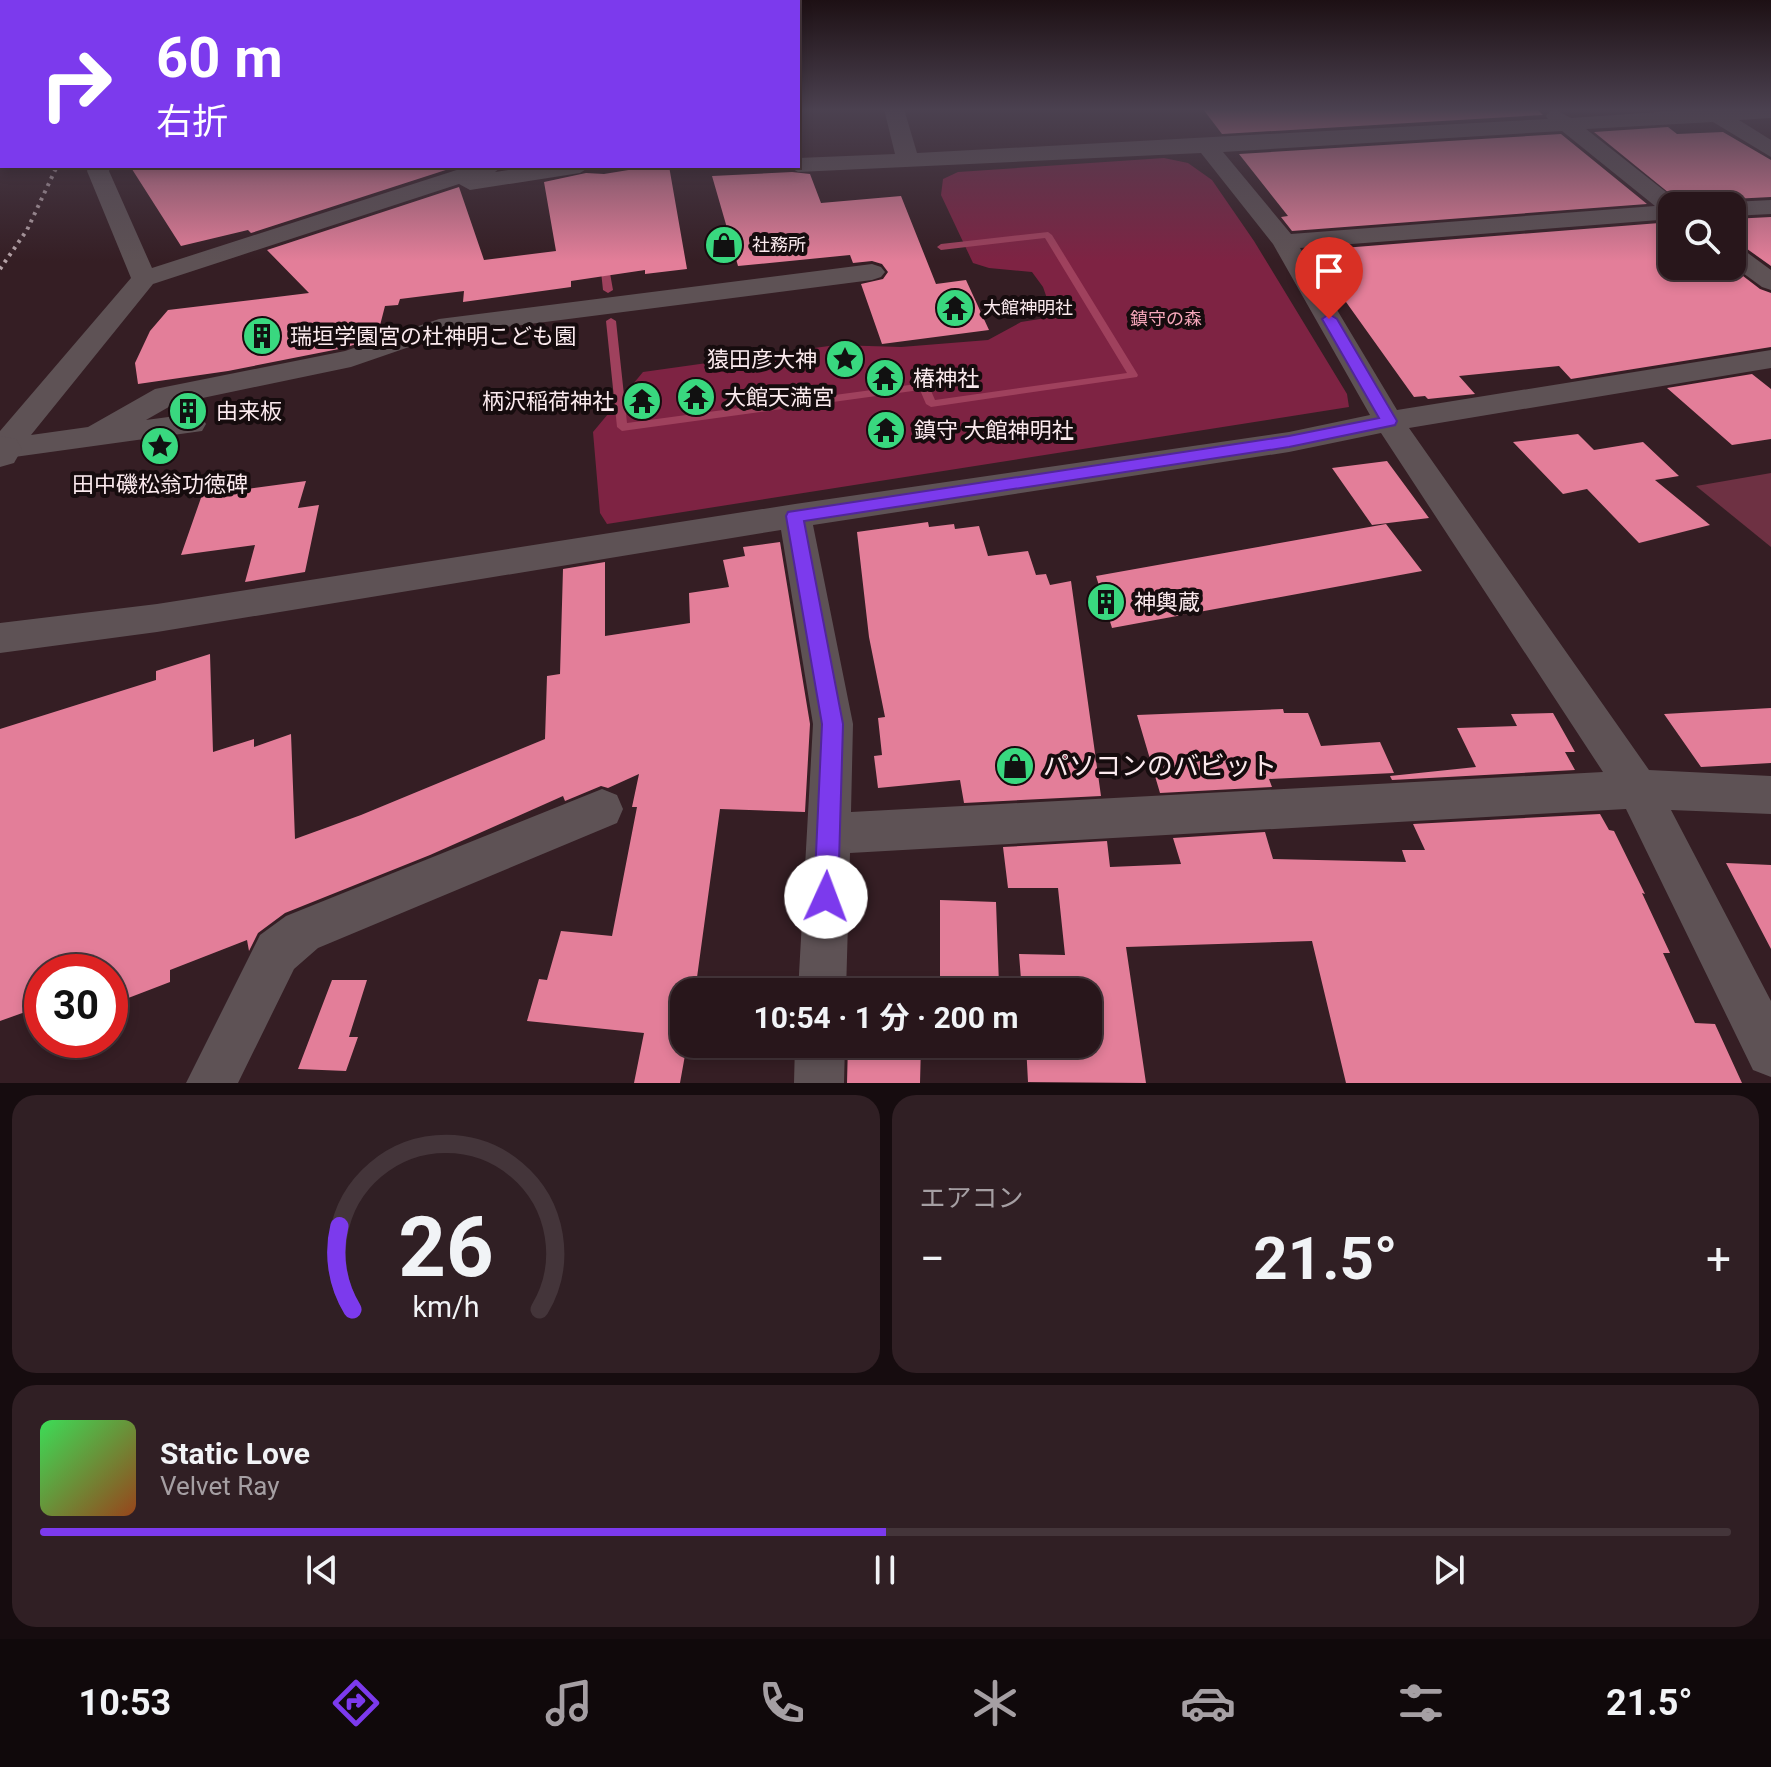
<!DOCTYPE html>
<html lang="ja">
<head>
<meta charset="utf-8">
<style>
	body { margin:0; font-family:Roboto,"Noto Sans JP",sans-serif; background:#301f24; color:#f1f3f6; height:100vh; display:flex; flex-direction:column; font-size:30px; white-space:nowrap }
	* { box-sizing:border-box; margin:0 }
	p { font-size:26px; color:#a59fa3 }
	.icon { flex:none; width:44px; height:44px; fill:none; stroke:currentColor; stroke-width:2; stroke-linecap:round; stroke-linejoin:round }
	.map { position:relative; height:1083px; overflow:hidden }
	.panel { display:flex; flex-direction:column; gap:12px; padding:12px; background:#160c0f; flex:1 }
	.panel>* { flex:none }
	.banner { position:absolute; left:0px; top:0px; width:800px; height:168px; box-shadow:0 4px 12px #0003,0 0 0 2px #44353a; background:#7c3aed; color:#fff; overflow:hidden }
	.fabs { position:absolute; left:1658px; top:192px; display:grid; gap:16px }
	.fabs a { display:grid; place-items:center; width:88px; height:88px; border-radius:16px; background:#28161b; box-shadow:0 4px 12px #0003,0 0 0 2px #44353a; font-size:40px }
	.speed { position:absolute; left:24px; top:954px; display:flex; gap:16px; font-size:40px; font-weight:700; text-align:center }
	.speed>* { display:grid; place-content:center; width:104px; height:104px; border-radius:50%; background:#28161b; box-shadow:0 4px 12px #0003,0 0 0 2px #44353a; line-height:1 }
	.speed .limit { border:12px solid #d22; background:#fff; color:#111 }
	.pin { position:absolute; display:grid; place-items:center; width:68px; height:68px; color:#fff; margin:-82px -34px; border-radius:50% 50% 50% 0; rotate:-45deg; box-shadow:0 0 8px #0007 }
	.pin .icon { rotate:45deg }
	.me { position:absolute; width:88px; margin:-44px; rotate:2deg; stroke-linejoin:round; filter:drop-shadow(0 0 6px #0008) }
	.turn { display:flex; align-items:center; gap:28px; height:168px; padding:0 24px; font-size:36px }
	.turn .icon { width:104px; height:104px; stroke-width:2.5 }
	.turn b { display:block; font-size:56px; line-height:68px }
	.big { font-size:60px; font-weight:700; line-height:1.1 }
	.panel .tile { flex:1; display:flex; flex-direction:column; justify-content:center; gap:12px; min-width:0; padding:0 28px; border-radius:24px; background:#301f24 }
	.panel .dial { align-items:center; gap:0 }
	.dial svg { height:208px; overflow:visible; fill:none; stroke:#44353a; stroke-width:7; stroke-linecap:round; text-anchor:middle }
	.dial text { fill:#f1f3f6; stroke:none }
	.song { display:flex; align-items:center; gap:24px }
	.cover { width:96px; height:96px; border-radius:12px; background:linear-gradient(135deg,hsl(130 70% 55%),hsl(20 70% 35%)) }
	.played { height:8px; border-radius:4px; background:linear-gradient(90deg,#7c3aed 50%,#44353a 50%) }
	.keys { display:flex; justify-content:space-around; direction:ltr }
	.heat { display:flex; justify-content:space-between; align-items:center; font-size:44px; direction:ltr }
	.panel .tiles { flex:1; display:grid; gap:12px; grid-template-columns:1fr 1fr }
	.tile:last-child { grid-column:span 2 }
	.trip { position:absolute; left:670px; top:978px; width:432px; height:80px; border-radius:24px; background:#28161b; box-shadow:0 4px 12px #0003,0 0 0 2px #44353a; font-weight:700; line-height:80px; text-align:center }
	.dock { display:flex; height:128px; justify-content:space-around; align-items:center; background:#10090b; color:#a59fa3 }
	.dock .icon { width:56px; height:56px }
	.dock .on { color:#7c3aed }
	.dock b { font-size:36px; color:#f1f3f6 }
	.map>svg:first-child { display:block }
	.green { fill:#6e3143 }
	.forest { fill:#7e2343 }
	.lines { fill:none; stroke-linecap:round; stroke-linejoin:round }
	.stream { fill:#9f415d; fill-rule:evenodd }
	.building { fill:#e37e99 }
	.minor { fill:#5e5255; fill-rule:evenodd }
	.tertiary { fill:#5e5255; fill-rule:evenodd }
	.rail { stroke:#b5a2a7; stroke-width:4; stroke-dasharray:3 5; stroke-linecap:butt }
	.route { fill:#7c3aed; stroke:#51269a; stroke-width:2 }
	.labels { text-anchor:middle; stroke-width:8; stroke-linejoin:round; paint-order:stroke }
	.far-poi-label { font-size:18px; fill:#fbeaee; stroke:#160c0e; text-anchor:start }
	.far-park-label { font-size:18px; fill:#f6a7ba; stroke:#160c0e }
	.poi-label { font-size:22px; fill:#fbeaee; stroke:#160c0e; text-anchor:start }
	.near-poi-label { font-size:26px; fill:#fbeaee; stroke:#160c0e; text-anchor:start }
</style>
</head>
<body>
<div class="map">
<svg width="1771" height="1083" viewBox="0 0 1771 1083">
	<rect width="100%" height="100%" fill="#351e24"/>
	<path class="green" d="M1771,473v74l-75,-61z"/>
	<path class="forest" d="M1164,158l24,5 24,17 42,61 93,153 2,13 -742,117 -7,-11 -7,-81 50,-60 193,-27 65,2 87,-7 33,-18 25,-4 5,-8 -8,-23 -11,-15 -43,-4 -16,-5 -32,-68 2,-16 15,-7z"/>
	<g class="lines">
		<path class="stream" d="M1048,232l4,3 86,140 -1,2 -206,30 -5,-3 -6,-14 -298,41 -5,-4 -11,-106 5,-3 5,3 11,102 297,-40 5,3 6,14 192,-27 -82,-135 -104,12 -4,-3 4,-3z
			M604,259l4,3 5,28 -5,3 -5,-3 -3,-28z"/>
	</g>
	<path class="building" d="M1203,109h334l6,6 -321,19z
		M1668,127l9,7 46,-2 48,28v37l-39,2 -13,7h-34l-91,-74z
		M1561,134l86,70 -355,27 -11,-14 7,-1 -49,-62z
		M130,166h324l1,1 -204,66 -3,-3 -67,16z
		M653,166h16l18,103 -42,5v-4l-74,11v6l-108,15 1,-11 -64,8 -2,6 -13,1 -8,31 -33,11 -116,23 -90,13 -3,-21 15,-32 18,-21 141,-17 -42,-43 192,-63 25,73 72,-9 -12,-69 42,-9 18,1z
		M792,172l18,2 11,29 80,-7 35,88 30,-4 23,50 -107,14 -21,-60 22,-5 5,-7 -6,-8 -10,-3 -19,2 -3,-8 -112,11 -26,-90z
		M1771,217v49l-28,-20 -11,-3v-24z
		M1672,222v44h58l30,23 11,4v54l-200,32 -12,-13 -100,10 16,18 -47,5 -3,-3 -11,1 -73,-102 -6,1 -13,-17 -17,-28z
		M1752,374l19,15v50l-39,6 -65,-57z
		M1578,434l16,16 49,-8 36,34 -24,4 55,45 -71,18 -52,-54 -24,5 -50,-52z
		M1387,461l42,57 -57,7 -40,-57z
		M306,481l-8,27 21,-3 -14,67 -60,10 10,-37 -74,10 21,-60z
		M928,522l1,5 25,-3 1,5 24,-3 9,30 40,-5 8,24 10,-1 4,11 21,-4 30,215 -137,7 -4,-23 -82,8 -4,-32 8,-1 -4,-37 7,-1 -16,-80 -12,-105z
		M1386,524l36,47 -310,57 -16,-52z
		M780,542l30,182 -5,88 -85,-3 -25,183h-11v52h3l-7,39h-46l10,-50 -117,-12 12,-42 8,1 14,-49 51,5 25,-129h-5l7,-33 -31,14 -7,-2 -36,15 -2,-5 -133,59 -145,58 -27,20 -9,18 -2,-11 -77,30v12l-60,23v-33h-68v34l-42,15v-292l156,-49v-9l54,-17 3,98 41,-13v8l37,-13 4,105 66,-24 184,-76 2,-63 13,-2 3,-105 42,-7v74l85,-13 -1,-30 40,-6 -6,-27 22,-4 -2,-9z
		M1771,708v55l-70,4 -37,-53z
		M1283,709l1,4h24l13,33 59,-4 14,31 -125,6 3,8 -112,6 -23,-78z
		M1553,713l22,39h-10l10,18 -183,10 -2,-4 86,-9 -19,-39 60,-2 -6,-12z
		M1600,814l9,16 5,1 31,63 -3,-1 28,60h-7l32,70 20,1 27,59h-396l-34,-142 -186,6 20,136 -118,-1 -2,-38h62v-52h-66l-3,-38 46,1 -7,-67h-50l-5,-41 104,-6 3,26 71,-3 -8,-26 92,-6 8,27 133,3 -4,-12h23l-12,-26z
		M1726,863l45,2v84z
		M940,900l56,2 3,83 -59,-3z
		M332,980h35l-18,57h9l-12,34 -48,-2z
		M848,1044h73l-1,39h-73z"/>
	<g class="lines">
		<path class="minor" d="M884,109h20l13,44 631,-34 -2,-3 3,-4 7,-2 15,8 131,-9h69v9l-32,2 32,20v17l-58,-35 -127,7 94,74 2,3h-10v13l-372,29 97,162 374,-60v18l-362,60 240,342 122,6v38l-100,-4 100,191v76l-18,-7 -127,-261 -776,44 -4,139h-48l15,-268 -32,-194 -624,102 -157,21v-30l157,-19 638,-100 494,-72 81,-17 -97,-171 -72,-91 -403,19 -10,-6h10v-8l97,-4zM1562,131l93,75 -364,28 -68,-82zM1381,433l222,339 -752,40 2,-88 -40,-199 476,-73z
			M89,166h22l-2,5 43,97 317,-102h34l-8,6 41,-6h55l-11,7 -110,17 -11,-6 -306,100 -122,151 57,-8 67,-38 190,-38 94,-32 433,-55 9,3 4,5 -4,5 -9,3 -428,55 -93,32 -177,37 -28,16 45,-6 11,3 4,7 -4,7 -202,28v-28l131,-153 -44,-107z
			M1771,200v14l-39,2v-10h-10l10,-4z
			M1732,246l9,2 30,22v20l-9,-3 -30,-22z
			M602,789l15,6 6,14 -6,14 -299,125 -24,21 -56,114h-52l74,-148 26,-19z
			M795,1044h50l-1,39h-50z"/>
		<path class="tertiary" d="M0,436l16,3 6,10 -8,14 -14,4z"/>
		<path class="rail" d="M0,269l27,-39 30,-64"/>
	</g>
	<linearGradient id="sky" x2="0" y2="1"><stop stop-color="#1d1014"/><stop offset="0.42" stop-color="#4b4150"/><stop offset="1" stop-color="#4b4150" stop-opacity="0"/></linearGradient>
	<rect width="1771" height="261" fill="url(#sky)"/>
	<path class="route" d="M1329,314l8,5 60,102 -2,4 -106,22 -485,74 39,203 -5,173 -3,8 -9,4 -9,-4 -3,-8 8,-173 -36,-208 2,-4 501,-76 90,-18 -57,-99z"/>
	<defs>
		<g id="shop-disc" transform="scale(2)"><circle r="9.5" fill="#39d87f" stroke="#160c0e"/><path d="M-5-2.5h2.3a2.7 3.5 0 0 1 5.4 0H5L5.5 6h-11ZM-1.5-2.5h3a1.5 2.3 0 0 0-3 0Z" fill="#111"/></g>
		<g id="temple-disc" transform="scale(2)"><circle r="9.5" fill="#39d87f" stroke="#160c0e"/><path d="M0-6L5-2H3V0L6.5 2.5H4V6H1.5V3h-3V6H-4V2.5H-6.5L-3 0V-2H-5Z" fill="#111"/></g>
		<g id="building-disc" transform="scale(2)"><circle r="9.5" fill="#39d87f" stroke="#160c0e"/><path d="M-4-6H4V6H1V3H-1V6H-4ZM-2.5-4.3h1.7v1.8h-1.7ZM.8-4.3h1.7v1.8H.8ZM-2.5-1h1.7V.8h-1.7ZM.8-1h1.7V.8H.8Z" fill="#111"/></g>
		<g id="sight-disc" transform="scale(2)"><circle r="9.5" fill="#39d87f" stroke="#160c0e"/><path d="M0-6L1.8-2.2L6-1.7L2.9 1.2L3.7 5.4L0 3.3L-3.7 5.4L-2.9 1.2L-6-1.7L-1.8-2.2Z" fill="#111"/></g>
	</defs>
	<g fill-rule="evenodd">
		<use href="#shop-disc" x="724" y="245"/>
		<use href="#temple-disc" x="955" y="308"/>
		<use href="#building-disc" x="262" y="336"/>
		<use href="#sight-disc" x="845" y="359"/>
		<use href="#temple-disc" x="885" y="378"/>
		<use href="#temple-disc" x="696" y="397"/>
		<use href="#temple-disc" x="642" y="401"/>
		<use href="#building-disc" x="188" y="411"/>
		<use href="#temple-disc" x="886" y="430"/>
		<use href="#sight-disc" x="160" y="446"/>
		<use href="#building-disc" x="1106" y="602"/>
		<use href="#shop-disc" x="1015" y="766"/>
	</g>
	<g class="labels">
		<g class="far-poi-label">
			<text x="752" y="251">社務所</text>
			<text x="983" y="314">大館神明社</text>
		</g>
		<g class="far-park-label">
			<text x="1166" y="325">鎮守の森</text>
		</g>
		<g class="poi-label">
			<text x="290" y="344">瑞垣学園宮の杜神明こども園</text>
			<text x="817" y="367" text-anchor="end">猿田彦大神</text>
			<text x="913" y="386">椿神社</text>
			<text x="724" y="405">大館天満宮</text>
			<text x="614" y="409" text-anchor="end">柄沢稲荷神社</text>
			<text x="216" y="419">由来板</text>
			<text x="914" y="438">鎮守 大館神明社</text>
			<text x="160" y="492" text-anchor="middle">田中磯松翁功徳碑</text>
			<text x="1134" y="610">神輿蔵</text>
		</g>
		<g class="near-poi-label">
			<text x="1043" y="775">パソコンのバビット</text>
		</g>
	</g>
</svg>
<div class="fabs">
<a><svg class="icon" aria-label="search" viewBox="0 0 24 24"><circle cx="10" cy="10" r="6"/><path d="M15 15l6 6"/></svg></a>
</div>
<div class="speed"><div class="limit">30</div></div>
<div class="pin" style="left:1329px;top:319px;background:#d93025"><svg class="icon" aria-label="arrive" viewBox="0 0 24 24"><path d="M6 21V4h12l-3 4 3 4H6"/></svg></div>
<svg class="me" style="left:826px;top:897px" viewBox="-20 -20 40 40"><circle r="19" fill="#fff"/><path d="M0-13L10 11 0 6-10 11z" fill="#7c3aed"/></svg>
<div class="trip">10:54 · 1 分 · 200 m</div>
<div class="banner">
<div class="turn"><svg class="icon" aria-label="right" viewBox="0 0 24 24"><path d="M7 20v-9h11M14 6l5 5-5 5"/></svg><div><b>60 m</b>右折</div></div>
</div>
</div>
<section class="panel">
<div class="tiles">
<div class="tile dial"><svg viewBox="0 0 100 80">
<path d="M14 69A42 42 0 1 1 86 69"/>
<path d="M14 69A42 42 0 0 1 9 37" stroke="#7c3aed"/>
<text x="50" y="56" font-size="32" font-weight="700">26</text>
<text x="50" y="72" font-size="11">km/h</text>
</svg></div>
<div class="tile"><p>エアコン</p>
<div class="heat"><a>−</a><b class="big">21.5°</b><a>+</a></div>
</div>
<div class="tile">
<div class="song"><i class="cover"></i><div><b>Static Love</b><p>Velvet Ray</p></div></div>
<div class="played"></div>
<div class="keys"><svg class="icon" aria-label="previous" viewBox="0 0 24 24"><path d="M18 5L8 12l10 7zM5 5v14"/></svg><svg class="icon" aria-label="pause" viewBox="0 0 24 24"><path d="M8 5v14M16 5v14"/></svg><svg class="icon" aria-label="next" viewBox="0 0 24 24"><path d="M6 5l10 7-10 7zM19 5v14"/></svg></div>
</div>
</div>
</section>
<nav class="dock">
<b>10:53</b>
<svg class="icon on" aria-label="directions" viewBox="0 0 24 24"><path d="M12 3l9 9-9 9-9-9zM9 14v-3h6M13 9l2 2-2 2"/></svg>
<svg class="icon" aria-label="music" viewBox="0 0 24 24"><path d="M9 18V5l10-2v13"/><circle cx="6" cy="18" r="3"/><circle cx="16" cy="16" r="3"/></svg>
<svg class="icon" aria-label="phone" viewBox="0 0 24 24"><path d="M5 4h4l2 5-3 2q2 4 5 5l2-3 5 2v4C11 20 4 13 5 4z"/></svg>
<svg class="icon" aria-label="climate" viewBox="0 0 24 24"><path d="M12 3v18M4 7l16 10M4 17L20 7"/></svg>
<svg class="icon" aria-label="car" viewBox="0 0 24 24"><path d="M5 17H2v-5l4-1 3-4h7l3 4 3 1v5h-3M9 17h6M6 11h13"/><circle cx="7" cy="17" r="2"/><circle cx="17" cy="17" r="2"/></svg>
<svg class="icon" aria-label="filters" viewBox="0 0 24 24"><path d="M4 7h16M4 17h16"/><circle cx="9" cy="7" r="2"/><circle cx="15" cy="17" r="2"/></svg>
<b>21.5°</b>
</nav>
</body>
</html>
